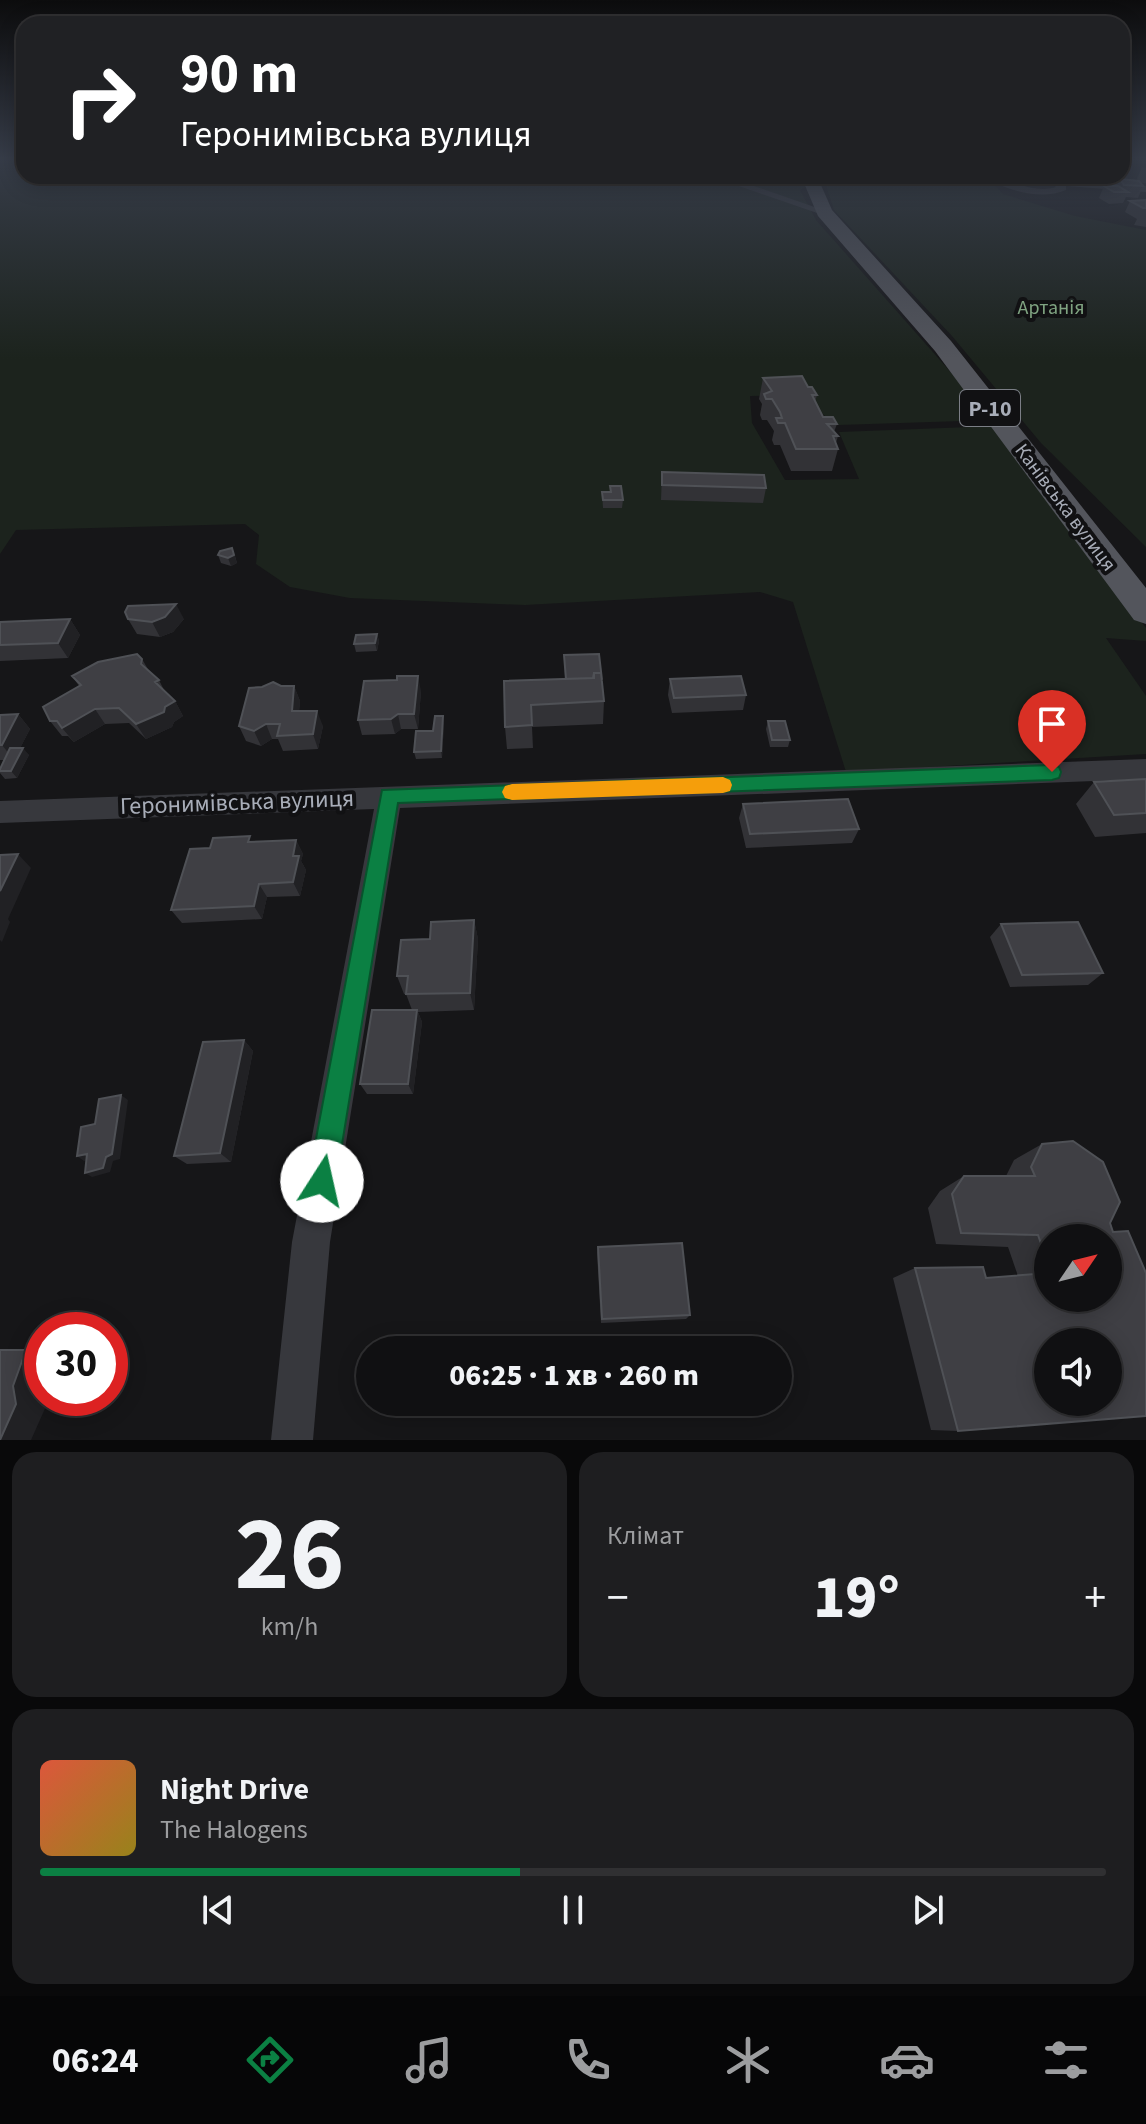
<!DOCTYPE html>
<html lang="uk">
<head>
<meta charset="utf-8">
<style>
	body { margin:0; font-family:"Source Sans 3",sans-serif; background:#1e1e20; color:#f1f3f6; height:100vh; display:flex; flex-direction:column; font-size:30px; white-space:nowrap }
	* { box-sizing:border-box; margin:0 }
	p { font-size:26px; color:#9c9d9f }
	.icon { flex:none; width:44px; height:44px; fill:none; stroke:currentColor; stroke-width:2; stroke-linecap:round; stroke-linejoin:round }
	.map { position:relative; height:1440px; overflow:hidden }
	.sheet { display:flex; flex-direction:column; gap:12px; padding:12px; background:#09090a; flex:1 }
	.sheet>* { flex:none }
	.guide { position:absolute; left:16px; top:16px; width:1114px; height:168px; border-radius:24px; box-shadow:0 4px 20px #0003,0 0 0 2px #303032; background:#202124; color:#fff; overflow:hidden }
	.needle { width:52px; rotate:55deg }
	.buttons { position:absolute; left:1034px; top:1224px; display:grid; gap:16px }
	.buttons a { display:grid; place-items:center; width:88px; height:88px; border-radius:50%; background:#101012; box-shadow:0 4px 20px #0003,0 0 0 2px #303032; font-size:40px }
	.speed { position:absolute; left:24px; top:1312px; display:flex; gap:16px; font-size:40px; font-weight:700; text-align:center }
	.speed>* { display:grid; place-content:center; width:104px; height:104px; border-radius:50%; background:#101012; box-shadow:0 4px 20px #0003,0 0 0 2px #303032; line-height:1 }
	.speed .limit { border:12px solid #d22; background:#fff; color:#111 }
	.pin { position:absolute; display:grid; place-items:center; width:68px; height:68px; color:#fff; margin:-82px -34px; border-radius:50% 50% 50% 0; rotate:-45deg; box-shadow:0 0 8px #0007 }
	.pin .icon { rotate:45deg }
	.me { position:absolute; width:88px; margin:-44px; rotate:10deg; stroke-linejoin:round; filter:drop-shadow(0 0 6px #0008) }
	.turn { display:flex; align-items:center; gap:28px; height:168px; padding:0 32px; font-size:36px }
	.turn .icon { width:104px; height:104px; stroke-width:2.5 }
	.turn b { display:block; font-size:56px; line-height:68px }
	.big { font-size:60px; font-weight:800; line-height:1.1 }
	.sheet .tile { flex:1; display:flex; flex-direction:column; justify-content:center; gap:12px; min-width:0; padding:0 28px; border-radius:24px; background:#1e1e20 }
	.sheet .dial { align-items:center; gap:0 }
	.dial b { font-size:104px; line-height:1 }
	.song { display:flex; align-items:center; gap:24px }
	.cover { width:96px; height:96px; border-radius:12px; background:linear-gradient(135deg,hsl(10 70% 55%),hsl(50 70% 35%)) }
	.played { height:8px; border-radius:4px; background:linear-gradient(90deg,#0b8043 45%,#303032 45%) }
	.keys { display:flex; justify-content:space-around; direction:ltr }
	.heat { display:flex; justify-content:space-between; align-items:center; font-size:44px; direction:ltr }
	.sheet .tiles { flex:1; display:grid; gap:12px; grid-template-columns:1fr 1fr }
	.tile:last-child { grid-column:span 2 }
	.trip { position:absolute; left:356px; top:1336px; width:436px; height:80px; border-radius:40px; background:#101012; box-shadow:0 4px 20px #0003,0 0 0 2px #303032; font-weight:800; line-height:80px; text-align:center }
	.menu { display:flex; height:128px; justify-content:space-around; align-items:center; background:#060607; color:#9c9d9f }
	.menu .icon { width:56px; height:56px }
	.menu .on { color:#0b8043 }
	.menu b { font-size:36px; color:#f1f3f6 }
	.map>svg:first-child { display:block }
	.green { fill:#1c231d }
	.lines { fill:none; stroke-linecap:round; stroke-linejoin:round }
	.minor { fill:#37383d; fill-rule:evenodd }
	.primary { fill:#53555c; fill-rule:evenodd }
	.wall { fill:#323236; fill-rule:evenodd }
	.shaded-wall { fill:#212124 }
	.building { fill:#3f3f44; stroke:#4f5156; stroke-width:2; fill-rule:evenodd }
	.route { fill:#0b8043; stroke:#07532c; stroke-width:2 }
	.slow { fill:#f59e0b }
	.labels { text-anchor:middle; stroke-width:8; stroke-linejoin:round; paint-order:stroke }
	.far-park-label { font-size:20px; fill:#7fa381; stroke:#111113 }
	.far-street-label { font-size:20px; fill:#a8adb8; stroke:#111113 }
	.shield { fill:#111113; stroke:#7b7e86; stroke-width:2 }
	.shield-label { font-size:22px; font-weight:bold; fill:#a8adb8 }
	.street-label { font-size:24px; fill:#a8adb8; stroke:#111113 }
</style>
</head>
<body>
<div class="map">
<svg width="1146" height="1440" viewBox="0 0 1146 1440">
	<rect width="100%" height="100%" fill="#161618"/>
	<path class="green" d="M0,157h24v19h770l12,11 -6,3 16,30 177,200 -154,5 -26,-17 -6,-13 -57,1 2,27 33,57 74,-1 -20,-47 157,-6 150,202v13l-40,-3 40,58v58l-300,18 -53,-170 -33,-10 -235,13 -175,-7 -60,-11 -34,-23 3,-29 -14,-11 -229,6 -16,24z
		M823,176h163l17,18 72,22 71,14v317l-105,-104 -89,-107 -118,-126z"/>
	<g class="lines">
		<path class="minor" d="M710,176h15l104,36 -9,2z
			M983,176c25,0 48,19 73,11l-12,-11 17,3 85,7v6l-80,-6v4c-26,11 -61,0 -83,-14z
			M1146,759v20l-746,29 -70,434 -17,198h-42l21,-198 82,-433 -374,14v-22z"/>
		<path class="primary" d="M801,176h16l15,34 119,131 195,247v36l-12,-4 -199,-269 -117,-135z"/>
	</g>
	<path class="wall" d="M1122,158l7,4 -5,11h-2z
		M1142,167l4,1v15h-5l2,3 -5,12 -12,-1 -3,6 -14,1 -10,-6 5,-12h13l3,-7 18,2 -1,-3z
		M1028,176h26l-4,9h-15l-8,-6z
		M1090,176h18l-1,2z
		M1146,200v27l-12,-2 3,-6 -12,-7 5,-11z
		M763,378l45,9 9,8 -2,7 8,15 14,7 -3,8 4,4 -2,7 2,6 -6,22h-41l-11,-26h-6l-2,-5 2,-9 -7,-11h-5l-2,-5 2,-11 -3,-5z
		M662,472l104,16 -3,15 -102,-3z
		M610,486l13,14 -1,8h-19l-1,-16h8z
		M218,555l17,1 2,7 -6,3 -10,-3z
		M70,619l10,16 -12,23 -68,3v-39z
		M128,619h56l-11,13 -13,5 -23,-3z
		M377,634l2,7 -2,10 -21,1 -2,-8z
		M564,655l40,46 -1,23 -71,3 1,21 -26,1 -2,-22 -1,-46 61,-2z
		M142,659l7,12 10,9 6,12 10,9 8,15 -9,6 -2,5 -26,12 -17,-16 -24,1 -31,18 -6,-6h-6l-12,-15 29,-35 -7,-10z
		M670,679l76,16 -3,15 -71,3 -4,-18z
		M281,686h13l6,15 -1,10 24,15 -5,23 -35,2 -5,-12h-6l-11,7 -15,-5 -7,-15z
		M421,691l-3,38h-17l-6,5 -33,1 -4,-15z
		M18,714l12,15 -10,19 9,7 -12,23 -12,1 -5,-6v-4l4,-9h-4v-45z
		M768,721l22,19 -2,7h-18l-4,-18z
		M444,723l-2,35 -26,1 -2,-7 19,-21z
		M1146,779v54l-51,4 -19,-33 18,-22z
		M743,804l116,25 -7,14 -106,5 -7,-30z
		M296,840l7,14 -2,7 5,9 -6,26 -33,1 -5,22 -80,4 -11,-13 39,-62 42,-6z
		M474,920l4,19 -4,71 -56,2 4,10 -9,72h-46l-7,-10 52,-74 -6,-16h-2l-7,-18 33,-37z
		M1001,924l102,49 -15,12 -78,2 -20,-50z
		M244,1040l9,11 -22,111 -44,2 -13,-8z
		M1073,1141l30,21 17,40 -10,21 3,9 15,-1 18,42v143l-188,15 -27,-1 -38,-152 22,-10 68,-1 3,11 32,-2 -10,-29 -72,-3 -8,-36 12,-17 24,-15h42l8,-16 28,-16zM1048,1238h60v60h-60zM1048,1342h60v60h-60z
		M598,1247l92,68 -4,4 -85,4 -4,-70z"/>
	<path class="shaded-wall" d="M232,548l5,15 -6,3 -3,-8z
		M176,604l8,15 -11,13 -13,5 -8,-15z
		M70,619l10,16 -12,23 -10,-15z
		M377,634l2,7 -2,10 -2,-8z
		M418,676l3,15 -3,38 -4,-15z
		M294,686l6,15 -2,25 -6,-15z
		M175,701l8,15 -9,6 -2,5 -26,12 -10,-15z
		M95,709l10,15 -31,18 -12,-14z
		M317,711l6,15 -5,23 -5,-15z
		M18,714l12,15 -16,31 -12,-15z
		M398,714l3,15 -6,5 -4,-15z
		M443,716l1,7 -2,35 -1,-7z
		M266,724l6,15 -11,7 -7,-15z
		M23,748l6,7 -12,23 -6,-7z
		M296,840l7,14 -2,7 5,9 -6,26 -7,-14v-26z
		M18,854l13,14 -23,51 2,3 -8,20 -2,-2v-49z
		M259,884l8,13 -5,22 -8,-13z
		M474,920l4,19 -4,71 -4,-17z
		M417,1010l5,12 -9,72 -5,-10z
		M244,1040l9,11 -22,111 -11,-9z
		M121,1095l7,5 -8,59 -7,2 -3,11 -18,5 -7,-4z
		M87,1154l8,4 -11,3 -7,-5z
		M26,1350l16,2v46h3l2,6 -16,36h-31l13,-54z"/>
	<path class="building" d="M1120,179l19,2 4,5 -19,-1z
		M1104,186h14l10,6h-14z
		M1146,200v8h-3l-13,-7z
		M802,376l6,11h4l5,8h-5l11,22h10l4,7h-10l11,12h-5l5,13h-42l-11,-26h-7l-2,-5h6l-2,-6 -8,-13h-6l-2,-5 8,-3 -9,-13z
		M662,472l102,3 2,13 -104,-3z
		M610,486h11l2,14h-20l-1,-8h9z
		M232,548l2,7 -6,3 -10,-3 2,-4z
		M176,604l-11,13 -13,5 -24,-3 -3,-7 3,-6z
		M70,619l-12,24 -58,2v-23z
		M377,634l-2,9 -21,1 2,-9z
		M137,654l5,5 -1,5 18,16 -4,2 20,19 -10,6 -1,5 -28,12 -17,-16 -24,1 -33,19 -5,-7h-7l-7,-14 38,-22 -9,-9 26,-14z
		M599,654l3,26 -1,-7h-7l-1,5 -27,1 -2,-24z
		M594,673h7l3,28 -73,4 1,20 -27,2 -1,-46 90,-3z
		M397,676h21l-4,38h-16l-7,5 -33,1 6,-39 33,-1z
		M741,676l5,19 -72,3 -4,-19z
		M273,682l8,4h13l-2,25h25l-4,23 -36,2 3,-12h-14l-12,7 -15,-5 10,-38 13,-1z
		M18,714l-16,31h-2v-30z
		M435,716h8l-2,35 -27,1 2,-21h17z
		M768,721h17l5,19h-18z
		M10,748h13l-12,23h-11v-2z
		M1146,779v34l-32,2 -20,-33z
		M848,799l11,30 -109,5 -7,-30z
		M250,836l-2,6 48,-2 -3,16h6l-6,26 -34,2 -5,22 -83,4 19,-61 20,-1 3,-10z
		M18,854l-18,37v-36z
		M474,920l-4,73 -64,1 2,-18h-11l4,-36 29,-1 1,-17z
		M1078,922l25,51 -81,2 -21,-51z
		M372,1010h45l-9,74h-48z
		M244,1040l-24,113 -46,3 29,-114z
		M121,1095l-9,59 -6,3 -3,11 -18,5 2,-19 -10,2 4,-29 14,-3 4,-25z
		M1073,1141l30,21 17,40 -10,21 3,9 15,-1 18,42v143l-188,15 -43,-163 68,-1 3,11 62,-5v25h60v-60h-60v26l-10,-29 -77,-2 -9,-39 12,-18h71l-4,-9 11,-23zM1048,1342h60v60h-60z
		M682,1243l8,72 -88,4 -4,-72z
		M0,1350h26l-13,36 3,18 -16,36z"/>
	<linearGradient id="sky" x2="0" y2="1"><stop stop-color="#0c0c0d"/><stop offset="0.44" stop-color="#363c48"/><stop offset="1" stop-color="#363c48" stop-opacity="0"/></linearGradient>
	<rect width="1146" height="359" fill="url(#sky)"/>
	<path class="route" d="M1052,765l7,2 2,5 -2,6 -7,2 -654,23 -62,378 -4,9 -10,4 -10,-4 -4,-9 74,-391z"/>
	<path class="slow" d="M723,777l7,3 2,5 -2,6 -7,2 -211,7 -7,-2 -3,-6 3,-6 7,-2z"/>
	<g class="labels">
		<g class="far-park-label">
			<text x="1051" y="314">Артанія</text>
		</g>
		<g class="far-street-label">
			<text transform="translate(1066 507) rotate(53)" y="7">Канівська вулиця</text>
		</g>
		<rect class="shield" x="960" y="390" width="60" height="36" rx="6"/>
		<g class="shield-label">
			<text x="990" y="416">Р-10</text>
		</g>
		<g class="street-label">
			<text transform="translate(237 802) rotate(-2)" y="8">Геронимівська вулиця</text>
		</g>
	</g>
</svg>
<div class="buttons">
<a><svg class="needle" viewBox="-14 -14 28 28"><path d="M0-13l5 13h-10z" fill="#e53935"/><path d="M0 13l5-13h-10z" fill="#9c9d9f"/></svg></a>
<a><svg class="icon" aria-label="sound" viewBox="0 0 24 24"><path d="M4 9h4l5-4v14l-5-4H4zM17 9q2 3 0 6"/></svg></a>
</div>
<div class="speed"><div class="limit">30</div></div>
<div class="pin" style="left:1052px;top:772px;background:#d93025"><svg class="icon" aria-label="arrive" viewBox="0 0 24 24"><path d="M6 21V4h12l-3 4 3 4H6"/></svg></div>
<svg class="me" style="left:322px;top:1181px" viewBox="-20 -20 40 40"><circle r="19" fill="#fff"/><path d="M0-13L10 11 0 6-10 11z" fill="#0b8043"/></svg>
<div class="trip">06:25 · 1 хв · 260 m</div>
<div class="guide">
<div class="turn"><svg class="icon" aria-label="right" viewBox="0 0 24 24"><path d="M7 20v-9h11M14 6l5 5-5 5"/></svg><div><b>90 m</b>Геронимівська вулиця</div></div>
</div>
</div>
<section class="sheet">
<div class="tiles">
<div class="tile dial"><b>26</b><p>km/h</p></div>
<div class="tile"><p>Клімат</p>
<div class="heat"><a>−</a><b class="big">19°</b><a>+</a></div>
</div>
<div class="tile">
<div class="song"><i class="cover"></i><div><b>Night Drive</b><p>The Halogens</p></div></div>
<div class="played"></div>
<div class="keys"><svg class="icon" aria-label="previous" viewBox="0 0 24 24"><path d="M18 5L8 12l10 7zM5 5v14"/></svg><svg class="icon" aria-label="pause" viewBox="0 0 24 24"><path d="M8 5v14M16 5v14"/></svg><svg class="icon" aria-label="next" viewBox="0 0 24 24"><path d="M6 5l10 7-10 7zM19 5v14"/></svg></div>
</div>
</div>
</section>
<nav class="menu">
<b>06:24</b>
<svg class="icon on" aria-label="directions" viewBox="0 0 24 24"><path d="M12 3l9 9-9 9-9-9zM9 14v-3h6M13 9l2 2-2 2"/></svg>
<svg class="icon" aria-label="music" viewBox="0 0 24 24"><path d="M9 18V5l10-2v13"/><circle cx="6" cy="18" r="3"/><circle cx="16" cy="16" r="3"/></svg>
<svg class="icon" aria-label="phone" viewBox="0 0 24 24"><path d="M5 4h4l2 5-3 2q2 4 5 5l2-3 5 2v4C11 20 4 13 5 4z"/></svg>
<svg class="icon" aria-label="climate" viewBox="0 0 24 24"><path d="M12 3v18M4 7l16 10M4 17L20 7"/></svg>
<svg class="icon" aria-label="car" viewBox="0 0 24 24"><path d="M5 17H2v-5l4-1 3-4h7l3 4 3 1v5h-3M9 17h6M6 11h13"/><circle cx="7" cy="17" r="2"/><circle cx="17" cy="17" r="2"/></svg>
<svg class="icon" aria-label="filters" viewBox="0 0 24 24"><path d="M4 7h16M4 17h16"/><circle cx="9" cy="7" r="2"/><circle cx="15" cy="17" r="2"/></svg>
</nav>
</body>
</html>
